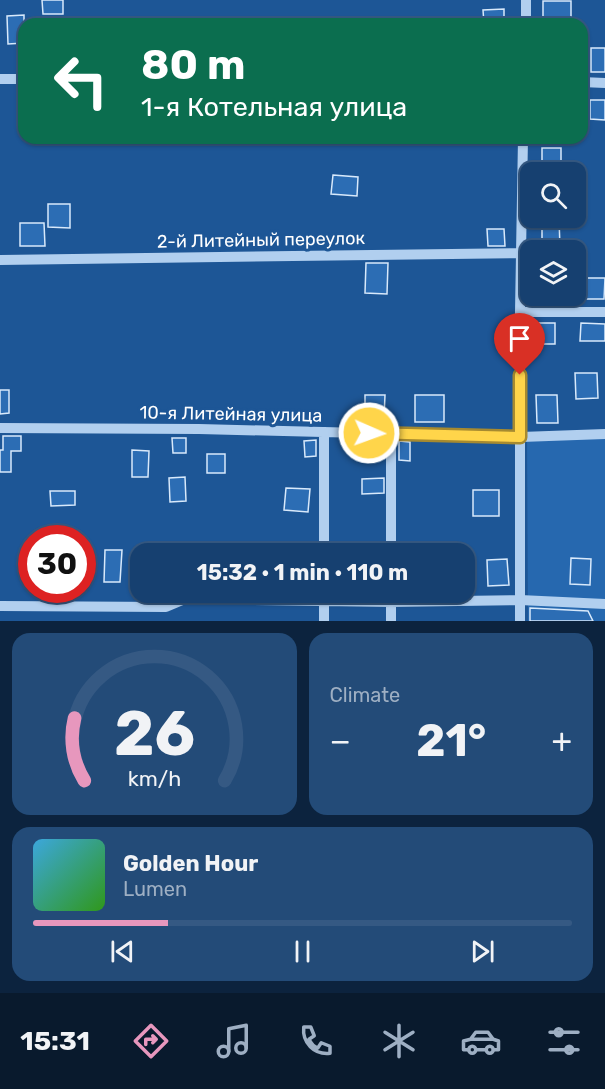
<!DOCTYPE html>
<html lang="en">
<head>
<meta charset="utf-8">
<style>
	body { margin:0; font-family:Rubik,sans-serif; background:#234b78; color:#f1f3f6; height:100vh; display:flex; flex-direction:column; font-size:22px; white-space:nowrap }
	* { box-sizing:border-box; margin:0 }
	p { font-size:20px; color:#9eafc3 }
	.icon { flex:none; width:33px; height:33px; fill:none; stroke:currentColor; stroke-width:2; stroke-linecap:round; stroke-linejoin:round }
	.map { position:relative; height:621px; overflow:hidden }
	.side { display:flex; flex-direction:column; gap:12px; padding:12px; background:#0c233e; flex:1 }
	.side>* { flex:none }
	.top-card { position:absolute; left:18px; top:18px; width:570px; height:126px; border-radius:18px; box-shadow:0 2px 4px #0004,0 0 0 2px #355983; background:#0b6e4f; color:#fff; overflow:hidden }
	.buttons { position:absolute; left:520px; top:162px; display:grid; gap:12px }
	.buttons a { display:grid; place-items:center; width:66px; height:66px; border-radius:12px; background:#164070; box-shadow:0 2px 4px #0004,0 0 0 2px #355983; font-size:30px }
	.speed { position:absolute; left:18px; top:525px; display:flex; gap:12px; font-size:30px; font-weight:700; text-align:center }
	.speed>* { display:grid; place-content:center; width:78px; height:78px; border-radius:50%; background:#164070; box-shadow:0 2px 4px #0004,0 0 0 2px #355983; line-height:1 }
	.speed .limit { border:9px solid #d22; background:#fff; color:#111 }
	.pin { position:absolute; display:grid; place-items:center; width:51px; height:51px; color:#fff; margin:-62px -26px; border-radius:50% 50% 50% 0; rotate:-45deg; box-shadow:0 0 6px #0007 }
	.pin .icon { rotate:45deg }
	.me { position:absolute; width:66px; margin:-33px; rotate:92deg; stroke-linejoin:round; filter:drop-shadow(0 0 4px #0008) }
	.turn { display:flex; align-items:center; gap:21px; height:126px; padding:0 24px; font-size:27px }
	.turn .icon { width:78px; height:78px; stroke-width:2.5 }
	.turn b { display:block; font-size:42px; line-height:51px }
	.big { font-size:45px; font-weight:700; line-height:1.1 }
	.side .card { flex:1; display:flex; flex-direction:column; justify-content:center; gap:9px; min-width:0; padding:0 21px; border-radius:18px; background:#234b78 }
	.side .dial { align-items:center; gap:0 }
	.dial svg { height:156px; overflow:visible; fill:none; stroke:#355983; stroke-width:7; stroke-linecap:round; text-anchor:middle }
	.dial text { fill:#f1f3f6; stroke:none }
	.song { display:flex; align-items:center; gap:18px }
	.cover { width:72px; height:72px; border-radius:9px; background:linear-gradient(135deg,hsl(200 70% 55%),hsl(110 70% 35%)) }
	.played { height:6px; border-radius:3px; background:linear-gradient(90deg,#e797bd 25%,#355983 25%) }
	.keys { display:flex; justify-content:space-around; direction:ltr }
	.heat { display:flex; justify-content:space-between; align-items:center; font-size:33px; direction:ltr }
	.side .tiles { flex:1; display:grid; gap:12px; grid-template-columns:1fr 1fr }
	.card:last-child { grid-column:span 2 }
	.trip { position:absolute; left:130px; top:543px; width:345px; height:60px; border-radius:18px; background:#164070; box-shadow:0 2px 4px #0004,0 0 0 2px #355983; font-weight:700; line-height:60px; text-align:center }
	.tab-bar { display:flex; height:96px; justify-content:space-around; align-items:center; background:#091a2d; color:#9eafc3 }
	.tab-bar .icon { width:42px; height:42px }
	.tab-bar .current { color:#e797bd }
	.tab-bar b { font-size:27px; color:#f1f3f6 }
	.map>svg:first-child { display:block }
	.green { fill:#2668af }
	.building { fill:#2c6db4; stroke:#d8e9fb; stroke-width:1.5 }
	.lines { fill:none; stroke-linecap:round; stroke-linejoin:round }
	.minor { stroke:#b1cfef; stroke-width:10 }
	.route-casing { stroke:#a68a30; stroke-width:15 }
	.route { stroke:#ffd54a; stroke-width:10 }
	.labels { text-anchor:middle; stroke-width:6; stroke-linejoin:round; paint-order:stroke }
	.street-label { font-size:18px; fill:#fff; stroke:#1d5696 }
</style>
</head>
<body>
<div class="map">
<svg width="605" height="621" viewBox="0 0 605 621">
	<rect width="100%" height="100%" fill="#1d5696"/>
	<path class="green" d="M527,434l78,3v184h-77z"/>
	<path class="building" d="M42,0h21v14h-20z
		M543,1h28v17h-28z
		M504,9v15h-20l-1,-14z
		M24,15v28l-16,1 -1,-28z
		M591,48h14v24h-14z
		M590,100h15v20l-15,-1z
		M542,148h19v24h-19z
		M333,175l25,2 -1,19 -26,-2z
		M48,204h22v24l-22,-1z
		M542,218h17l1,30h-18z
		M20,223h24l1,23h-25z
		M487,229h17l1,17h-17z
		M366,263h22l-1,31 -22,-1z
		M585,278h20l-1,21h-19z
		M538,323h17v21h-17z
		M581,323l24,1v17h-25z
		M575,373h22l1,25 -22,1z
		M0,390h9v23l-9,1z
		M365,395h20l-1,23h-19z
		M415,395h29v27h-29z
		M536,395h21l1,28h-21z
		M3,436h18v15h-10v21h-11v-22h3z
		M172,438h14v15h-13z
		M316,440v16l-11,1 -1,-16z
		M367,441h17v17l-8,1v-10h-8z
		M399,441l11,1v19l-11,-1z
		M132,450l17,1 -1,26h-16z
		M207,454h18v19h-18z
		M185,477l1,24 -16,1 -1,-24z
		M384,478v15l-22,1v-15z
		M286,488l24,1 -2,23 -24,-2z
		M473,490h26v26h-26z
		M50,491h25v14l-24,1z
		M105,550h17l-2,32h-16z
		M571,558l20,1 -1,26 -20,-1z
		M507,559l2,26 -21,1 -1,-26z
		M530,608l58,3 5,10h-63z"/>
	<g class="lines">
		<path class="minor" d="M526,24v-24
			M0,79h24
			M582,82l23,1
			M0,260l522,-7
			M520,312h85
			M0,428l199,1 322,8 84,-3
			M324,554v-122
			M391,554v-120
			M324,592v29
			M391,592v29
			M0,606l166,1 19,-8 206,3 129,-2 85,4
			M520,621v-309l3,-174"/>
	</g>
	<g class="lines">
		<g class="route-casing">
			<path id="route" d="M369,433l151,4v-62"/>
		</g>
		<use href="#route" class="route"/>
	</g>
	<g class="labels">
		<g class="street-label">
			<text transform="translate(261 240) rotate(-1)" y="6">2-й Литейный переулок</text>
			<text transform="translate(231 414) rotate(1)" y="6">10-я Литейная улица</text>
		</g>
	</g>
</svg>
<div class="buttons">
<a><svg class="icon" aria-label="search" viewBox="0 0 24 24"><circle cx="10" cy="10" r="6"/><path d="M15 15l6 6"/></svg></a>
<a><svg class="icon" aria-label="layers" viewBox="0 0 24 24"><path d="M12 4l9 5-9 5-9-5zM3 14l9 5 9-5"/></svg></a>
</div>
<div class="speed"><div class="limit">30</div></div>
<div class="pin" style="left:520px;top:375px;background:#d93025"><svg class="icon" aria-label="arrive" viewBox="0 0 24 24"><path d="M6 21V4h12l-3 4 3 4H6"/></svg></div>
<svg class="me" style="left:369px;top:433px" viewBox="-20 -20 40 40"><circle r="17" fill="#ffd54a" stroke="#fff" stroke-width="3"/><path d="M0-11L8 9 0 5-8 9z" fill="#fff"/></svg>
<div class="trip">15:32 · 1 min · 110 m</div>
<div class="top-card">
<div class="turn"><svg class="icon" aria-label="left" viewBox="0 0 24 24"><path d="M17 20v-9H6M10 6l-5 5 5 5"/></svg><div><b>80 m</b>1-я Котельная улица</div></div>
</div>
</div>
<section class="side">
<div class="tiles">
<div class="card dial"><svg viewBox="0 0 100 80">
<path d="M14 69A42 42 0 1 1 86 69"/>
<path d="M14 69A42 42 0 0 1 9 37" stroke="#e797bd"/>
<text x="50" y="56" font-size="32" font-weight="700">26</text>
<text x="50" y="72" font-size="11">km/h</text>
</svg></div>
<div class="card"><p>Climate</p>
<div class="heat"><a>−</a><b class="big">21°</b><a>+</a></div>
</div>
<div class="card">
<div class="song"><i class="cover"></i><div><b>Golden Hour</b><p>Lumen</p></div></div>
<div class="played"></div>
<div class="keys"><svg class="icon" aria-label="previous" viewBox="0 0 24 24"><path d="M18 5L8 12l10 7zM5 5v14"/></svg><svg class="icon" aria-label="pause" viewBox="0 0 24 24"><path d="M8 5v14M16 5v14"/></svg><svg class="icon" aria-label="next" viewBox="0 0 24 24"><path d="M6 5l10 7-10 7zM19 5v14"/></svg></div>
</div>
</div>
</section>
<nav class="tab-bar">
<b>15:31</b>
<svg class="icon current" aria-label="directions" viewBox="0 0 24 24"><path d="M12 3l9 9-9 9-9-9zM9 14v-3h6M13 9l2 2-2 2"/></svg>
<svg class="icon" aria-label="music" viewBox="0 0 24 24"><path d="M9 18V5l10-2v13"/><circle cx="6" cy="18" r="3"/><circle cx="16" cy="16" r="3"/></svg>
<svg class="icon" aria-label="phone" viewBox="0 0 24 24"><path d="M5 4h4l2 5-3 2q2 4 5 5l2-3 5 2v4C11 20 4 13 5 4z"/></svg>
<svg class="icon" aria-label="climate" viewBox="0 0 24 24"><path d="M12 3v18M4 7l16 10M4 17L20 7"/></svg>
<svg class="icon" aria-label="car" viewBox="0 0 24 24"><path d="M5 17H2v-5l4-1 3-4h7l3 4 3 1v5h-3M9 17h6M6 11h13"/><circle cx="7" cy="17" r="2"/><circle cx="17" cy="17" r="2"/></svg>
<svg class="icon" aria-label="filters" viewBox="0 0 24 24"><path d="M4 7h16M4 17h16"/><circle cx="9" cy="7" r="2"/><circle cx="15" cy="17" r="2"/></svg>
</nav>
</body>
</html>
